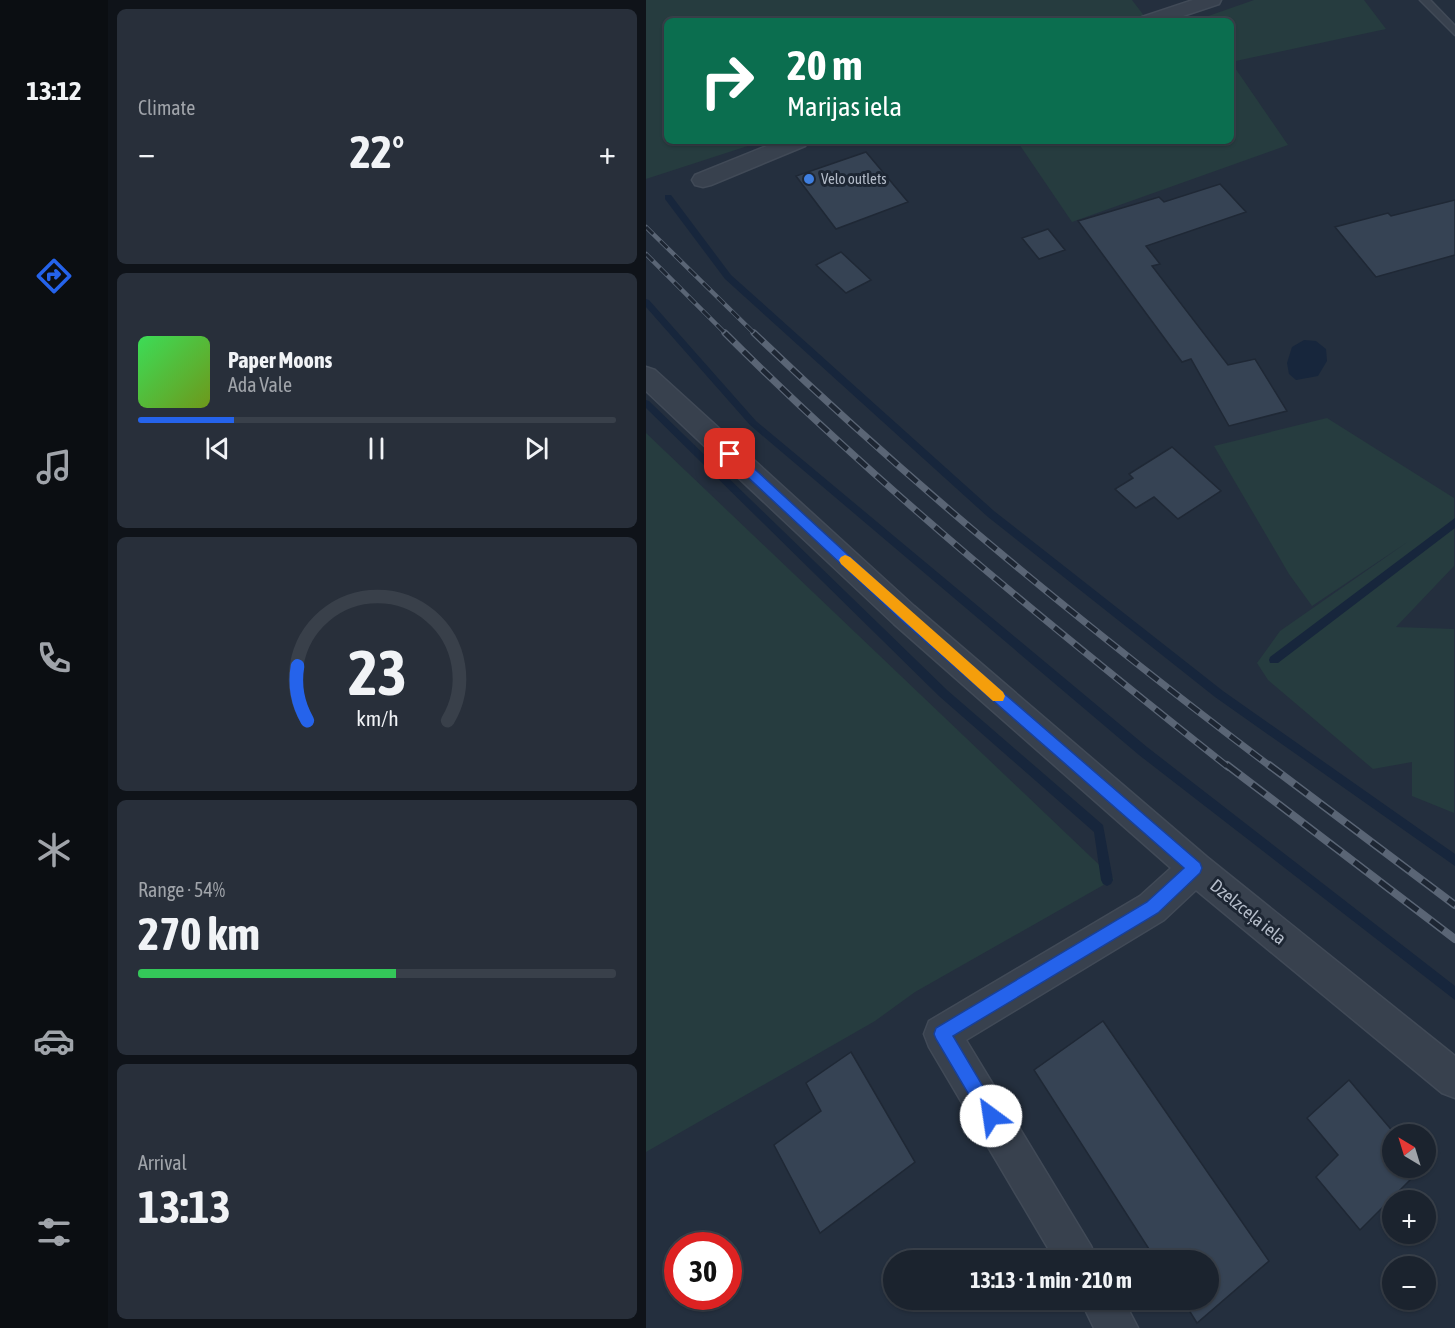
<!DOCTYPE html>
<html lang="en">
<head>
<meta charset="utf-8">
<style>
	body { margin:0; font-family:"Asap Condensed",sans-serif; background:#282f3a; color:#f1f3f6; height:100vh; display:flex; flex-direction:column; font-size:22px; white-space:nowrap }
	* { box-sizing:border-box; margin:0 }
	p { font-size:20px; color:#a0a4aa }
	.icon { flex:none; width:33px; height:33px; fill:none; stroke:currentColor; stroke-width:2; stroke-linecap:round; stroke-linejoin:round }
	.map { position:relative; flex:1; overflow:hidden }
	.sheet { display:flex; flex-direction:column; gap:9px; padding:9px; background:#0f1319; width:538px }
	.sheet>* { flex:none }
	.guide { position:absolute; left:18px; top:18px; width:570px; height:126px; border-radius:9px; box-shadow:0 2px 4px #0004,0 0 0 2px #39404a; background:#0b6e4f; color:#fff; overflow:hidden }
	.needle { width:39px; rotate:322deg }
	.fabs { position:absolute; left:736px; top:1124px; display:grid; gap:12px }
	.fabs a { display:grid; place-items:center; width:54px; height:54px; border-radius:50%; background:#1b232e; box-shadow:0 2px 4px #0004,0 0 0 2px #39404a; font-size:30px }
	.speed { position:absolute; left:18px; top:1232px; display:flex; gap:12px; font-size:30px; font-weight:700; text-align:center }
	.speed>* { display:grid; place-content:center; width:78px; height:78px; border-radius:50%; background:#1b232e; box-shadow:0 2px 4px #0004,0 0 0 2px #39404a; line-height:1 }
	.speed .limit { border:9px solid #d22; background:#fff; color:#111 }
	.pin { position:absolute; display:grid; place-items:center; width:51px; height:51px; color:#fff; margin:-26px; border-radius:12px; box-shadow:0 3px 9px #0006 }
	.me { position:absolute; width:66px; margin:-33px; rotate:329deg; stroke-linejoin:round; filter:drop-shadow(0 0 4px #0008) }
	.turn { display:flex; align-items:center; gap:21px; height:126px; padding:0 24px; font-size:27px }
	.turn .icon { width:78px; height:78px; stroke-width:2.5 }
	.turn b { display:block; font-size:42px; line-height:51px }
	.big { font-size:45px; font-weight:700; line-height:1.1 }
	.sheet .card { flex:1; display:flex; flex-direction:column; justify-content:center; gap:9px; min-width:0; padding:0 21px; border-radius:9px; background:#282f3a }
	.sheet .dial { align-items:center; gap:0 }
	.dial svg { height:156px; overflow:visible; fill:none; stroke:#39404a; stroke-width:7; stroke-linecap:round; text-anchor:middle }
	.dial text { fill:#f1f3f6; stroke:none }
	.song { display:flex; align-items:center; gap:18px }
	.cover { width:72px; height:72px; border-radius:9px; background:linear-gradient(135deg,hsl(130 70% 55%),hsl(80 70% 35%)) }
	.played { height:6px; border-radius:3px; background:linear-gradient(90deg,#2563eb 20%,#39404a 20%) }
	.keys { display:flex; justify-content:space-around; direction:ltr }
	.heat { display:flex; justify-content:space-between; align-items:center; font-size:33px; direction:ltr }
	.charge { height:9px; border-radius:4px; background:linear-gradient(90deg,#34c759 54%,#39404a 0) }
	.trip { position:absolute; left:237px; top:1250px; width:336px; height:60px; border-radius:30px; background:#1b232e; box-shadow:0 2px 4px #0004,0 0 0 2px #39404a; font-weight:700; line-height:60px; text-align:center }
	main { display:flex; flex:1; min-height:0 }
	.tabs { display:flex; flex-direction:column; width:108px; justify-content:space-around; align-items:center; background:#0b0e12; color:#a0a4aa }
	.tabs .icon { width:42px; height:42px }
	.tabs .current { color:#2563eb }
	.tabs b { font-size:27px; color:#f1f3f6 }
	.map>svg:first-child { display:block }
	.green { fill:#263c3f }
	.water { fill:#17263c }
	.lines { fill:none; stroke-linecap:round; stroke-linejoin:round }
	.stream { fill:#17263c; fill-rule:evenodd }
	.building { fill:#364354; stroke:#1f2835; stroke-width:1.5 }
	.lane-casing { stroke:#414a57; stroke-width:3 }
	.street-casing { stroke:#414a57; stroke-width:3 }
	.lane { fill:#38414e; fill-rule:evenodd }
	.street { fill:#38414e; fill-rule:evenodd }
	.rail-far2-casing { stroke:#5a6575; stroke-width:4.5 }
	.rail-far1-casing { stroke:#5a6575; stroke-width:7 }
	.rail-casing { stroke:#5a6575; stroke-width:8 }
	.rail-far2 { stroke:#1d2633; stroke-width:3; stroke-dasharray:10; stroke-linecap:butt }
	.rail-far1 { stroke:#1d2633; stroke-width:4.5; stroke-dasharray:13; stroke-linecap:butt }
	.rail { stroke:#1d2633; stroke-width:5; stroke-dasharray:16; stroke-linecap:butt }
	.route { fill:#2563eb; stroke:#184099; stroke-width:1.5 }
	.slow { fill:#f59e0b }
	.shop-dot { fill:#3f7fe0; stroke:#1d2633; stroke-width:2 }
	.labels { text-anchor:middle; stroke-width:6; stroke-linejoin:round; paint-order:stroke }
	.far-poi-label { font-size:15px; fill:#b4bcc9; stroke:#1d2633; text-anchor:start }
	.street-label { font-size:18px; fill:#b4bcc9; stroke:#1d2633 }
</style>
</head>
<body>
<main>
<nav class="tabs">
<b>13:12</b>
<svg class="icon current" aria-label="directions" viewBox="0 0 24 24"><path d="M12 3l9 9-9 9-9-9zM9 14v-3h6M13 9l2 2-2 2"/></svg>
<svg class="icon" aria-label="music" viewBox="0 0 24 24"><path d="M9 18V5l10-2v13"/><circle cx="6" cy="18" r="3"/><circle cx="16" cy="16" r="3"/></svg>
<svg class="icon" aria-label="phone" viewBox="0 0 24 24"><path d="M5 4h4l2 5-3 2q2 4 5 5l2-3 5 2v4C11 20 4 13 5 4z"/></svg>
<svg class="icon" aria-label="climate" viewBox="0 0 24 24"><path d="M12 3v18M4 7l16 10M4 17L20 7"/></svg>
<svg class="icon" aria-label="car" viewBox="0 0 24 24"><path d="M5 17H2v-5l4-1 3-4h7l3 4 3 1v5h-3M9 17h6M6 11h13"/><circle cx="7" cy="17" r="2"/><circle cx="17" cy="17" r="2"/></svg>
<svg class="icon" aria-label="filters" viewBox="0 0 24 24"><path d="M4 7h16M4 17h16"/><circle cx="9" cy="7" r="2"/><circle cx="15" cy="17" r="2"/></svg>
</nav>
<section class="sheet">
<div class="card"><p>Climate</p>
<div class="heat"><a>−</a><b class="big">22°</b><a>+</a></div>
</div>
<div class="card">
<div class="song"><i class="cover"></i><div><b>Paper Moons</b><p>Ada Vale</p></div></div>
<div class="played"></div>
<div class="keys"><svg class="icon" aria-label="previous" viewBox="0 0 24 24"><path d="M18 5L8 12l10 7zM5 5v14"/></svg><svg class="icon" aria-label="pause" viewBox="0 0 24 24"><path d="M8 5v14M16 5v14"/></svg><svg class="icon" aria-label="next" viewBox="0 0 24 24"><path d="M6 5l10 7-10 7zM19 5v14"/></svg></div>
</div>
<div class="card dial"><svg viewBox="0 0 100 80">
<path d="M14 69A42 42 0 1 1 86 69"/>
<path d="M14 69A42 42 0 0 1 9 41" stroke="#2563eb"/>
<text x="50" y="56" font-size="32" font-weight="700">23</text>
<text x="50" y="72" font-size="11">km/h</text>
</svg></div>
<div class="card"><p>Range · 54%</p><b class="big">270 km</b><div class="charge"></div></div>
<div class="card"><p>Arrival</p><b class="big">13:13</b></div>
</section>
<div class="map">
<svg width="809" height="1328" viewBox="0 0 809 1328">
	<rect width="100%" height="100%" fill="#242f3e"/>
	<path class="green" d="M0,0h486l13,17 -12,4h-466v120h96l-117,38z
		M608,0h110l22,29 -155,33v-41h-37z
		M585,62l57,83 -216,77 -55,-81h214z
		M681,418l127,80v68l-58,61 58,2v184l-42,-17v-34l-39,7 -105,-89 -11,-17 23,-32 129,-90 -97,65 -23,-32 -75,-128z
		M0,433l468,446 -199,113 -40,29 -229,131z"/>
	<path class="water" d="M658,340l12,1 10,8 1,12 -9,15 -22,4 -7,-6 -2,-11 5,-16z"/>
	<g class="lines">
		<path class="stream" d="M19,195h6l60,80 263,236 229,180 232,163v12l-240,-169 -227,-180 -263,-238 -60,-80z
			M0,299l3,1 107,121 391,326 308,239v14l-316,-245 -389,-330 -104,-118z
			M0,400l3,1 298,289 156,135 10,55 -2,4 -4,2 -4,-2 -2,-4 -7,-48 -155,-136 -293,-288z
			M809,518v10l-177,135h-8l-1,-3 1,-3z"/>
	</g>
	<path class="building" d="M220,152l42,50 -72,27 -40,-53z
		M574,184l26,28 -100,34 14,18 -8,2 76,99 27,-6 32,52 -58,15 -38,-67 -9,3 -104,-141 81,-24 5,5z
		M809,200v55l-79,22 -41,-50 53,-14 3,3z
		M402,229l17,21 -26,9 -17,-21z
		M195,252l30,28 -25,13 -30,-28z
		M526,447l49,44 -43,28 -24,-22 -18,11 -21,-19 18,-11 -4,-4z
		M457,1021l166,240 -72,62 -15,-24h26v-39h-52l-122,-190z
		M205,1052l64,110 -95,71 -46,-88 47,-34 -15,-28z
		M703,1080l46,54h-2v33h30l-63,63 -44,-53 22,-22 -31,-37z"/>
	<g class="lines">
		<g class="lane-casing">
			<path id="lane" d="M774,0h10l25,26v9z"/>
		</g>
		<g class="street-casing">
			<path id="street" d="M547,0h28l-2,4 -51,17h-29l3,-4z
				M133,141h30l-4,5 -94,39 -8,2 -8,-2 -3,-5 3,-5z
				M0,367l9,3 259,236 293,251 248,199v42l-13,-5 -246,-203 -32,30 -198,120 125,206 6,14h-42l-126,-213 -5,-13 5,-13 211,-125 31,-28 -277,-244 -248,-233z
				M434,1299h43l15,29h-44z"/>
		</g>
		<use href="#lane" class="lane"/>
		<use href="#street" class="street"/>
		<g class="rail-far2-casing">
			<path id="rail-far2" d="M0,227l109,107
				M0,254l80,80"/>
		</g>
		<g class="rail-far1-casing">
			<path id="rail-far1" d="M79,333c156,156 330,297 503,434
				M108,333c162,156 337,298 517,434"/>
		</g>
		<g class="rail-casing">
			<path id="rail" d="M581,765l228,174
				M623,765l186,140"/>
		</g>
		<use href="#rail-far2" class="rail-far2"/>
		<use href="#rail-far1" class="rail-far1"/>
		<use href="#rail" class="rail"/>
	</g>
	<path class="route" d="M84,449l4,1 175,161 291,252 2,5 -2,5 -42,40 -205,123 44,74 3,6 -3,6 -6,2 -6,-2 -49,-83 -2,-5 2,-6 211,-126 37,-34 -284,-249 -174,-162v-7z"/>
	<path class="slow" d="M199,555l5,2 153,135 2,4 -2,5h-10l-152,-137 -2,-4 2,-3z"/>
	<circle class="shop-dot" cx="163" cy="179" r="6"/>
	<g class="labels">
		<g class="far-poi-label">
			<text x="175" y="184">Velo outlets</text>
		</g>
		<g class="street-label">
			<text transform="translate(602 912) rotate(39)" y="6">Dzelzceļa iela</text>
		</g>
	</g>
</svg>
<div class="fabs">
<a><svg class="needle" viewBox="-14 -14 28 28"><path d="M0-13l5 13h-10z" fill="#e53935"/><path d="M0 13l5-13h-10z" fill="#a0a4aa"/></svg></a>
<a>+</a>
<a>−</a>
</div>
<div class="speed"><div class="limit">30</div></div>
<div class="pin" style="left:84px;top:454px;background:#d93025"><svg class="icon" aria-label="arrive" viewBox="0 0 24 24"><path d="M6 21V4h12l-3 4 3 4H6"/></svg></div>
<svg class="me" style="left:345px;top:1116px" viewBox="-20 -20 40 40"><circle r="19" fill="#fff"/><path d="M0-13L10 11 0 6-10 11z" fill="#2563eb"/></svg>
<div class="trip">13:13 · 1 min · 210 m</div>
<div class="guide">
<div class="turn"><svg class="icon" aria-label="right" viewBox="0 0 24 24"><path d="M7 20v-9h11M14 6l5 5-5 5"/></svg><div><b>20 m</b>Marijas iela</div></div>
</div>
</div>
</main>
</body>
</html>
